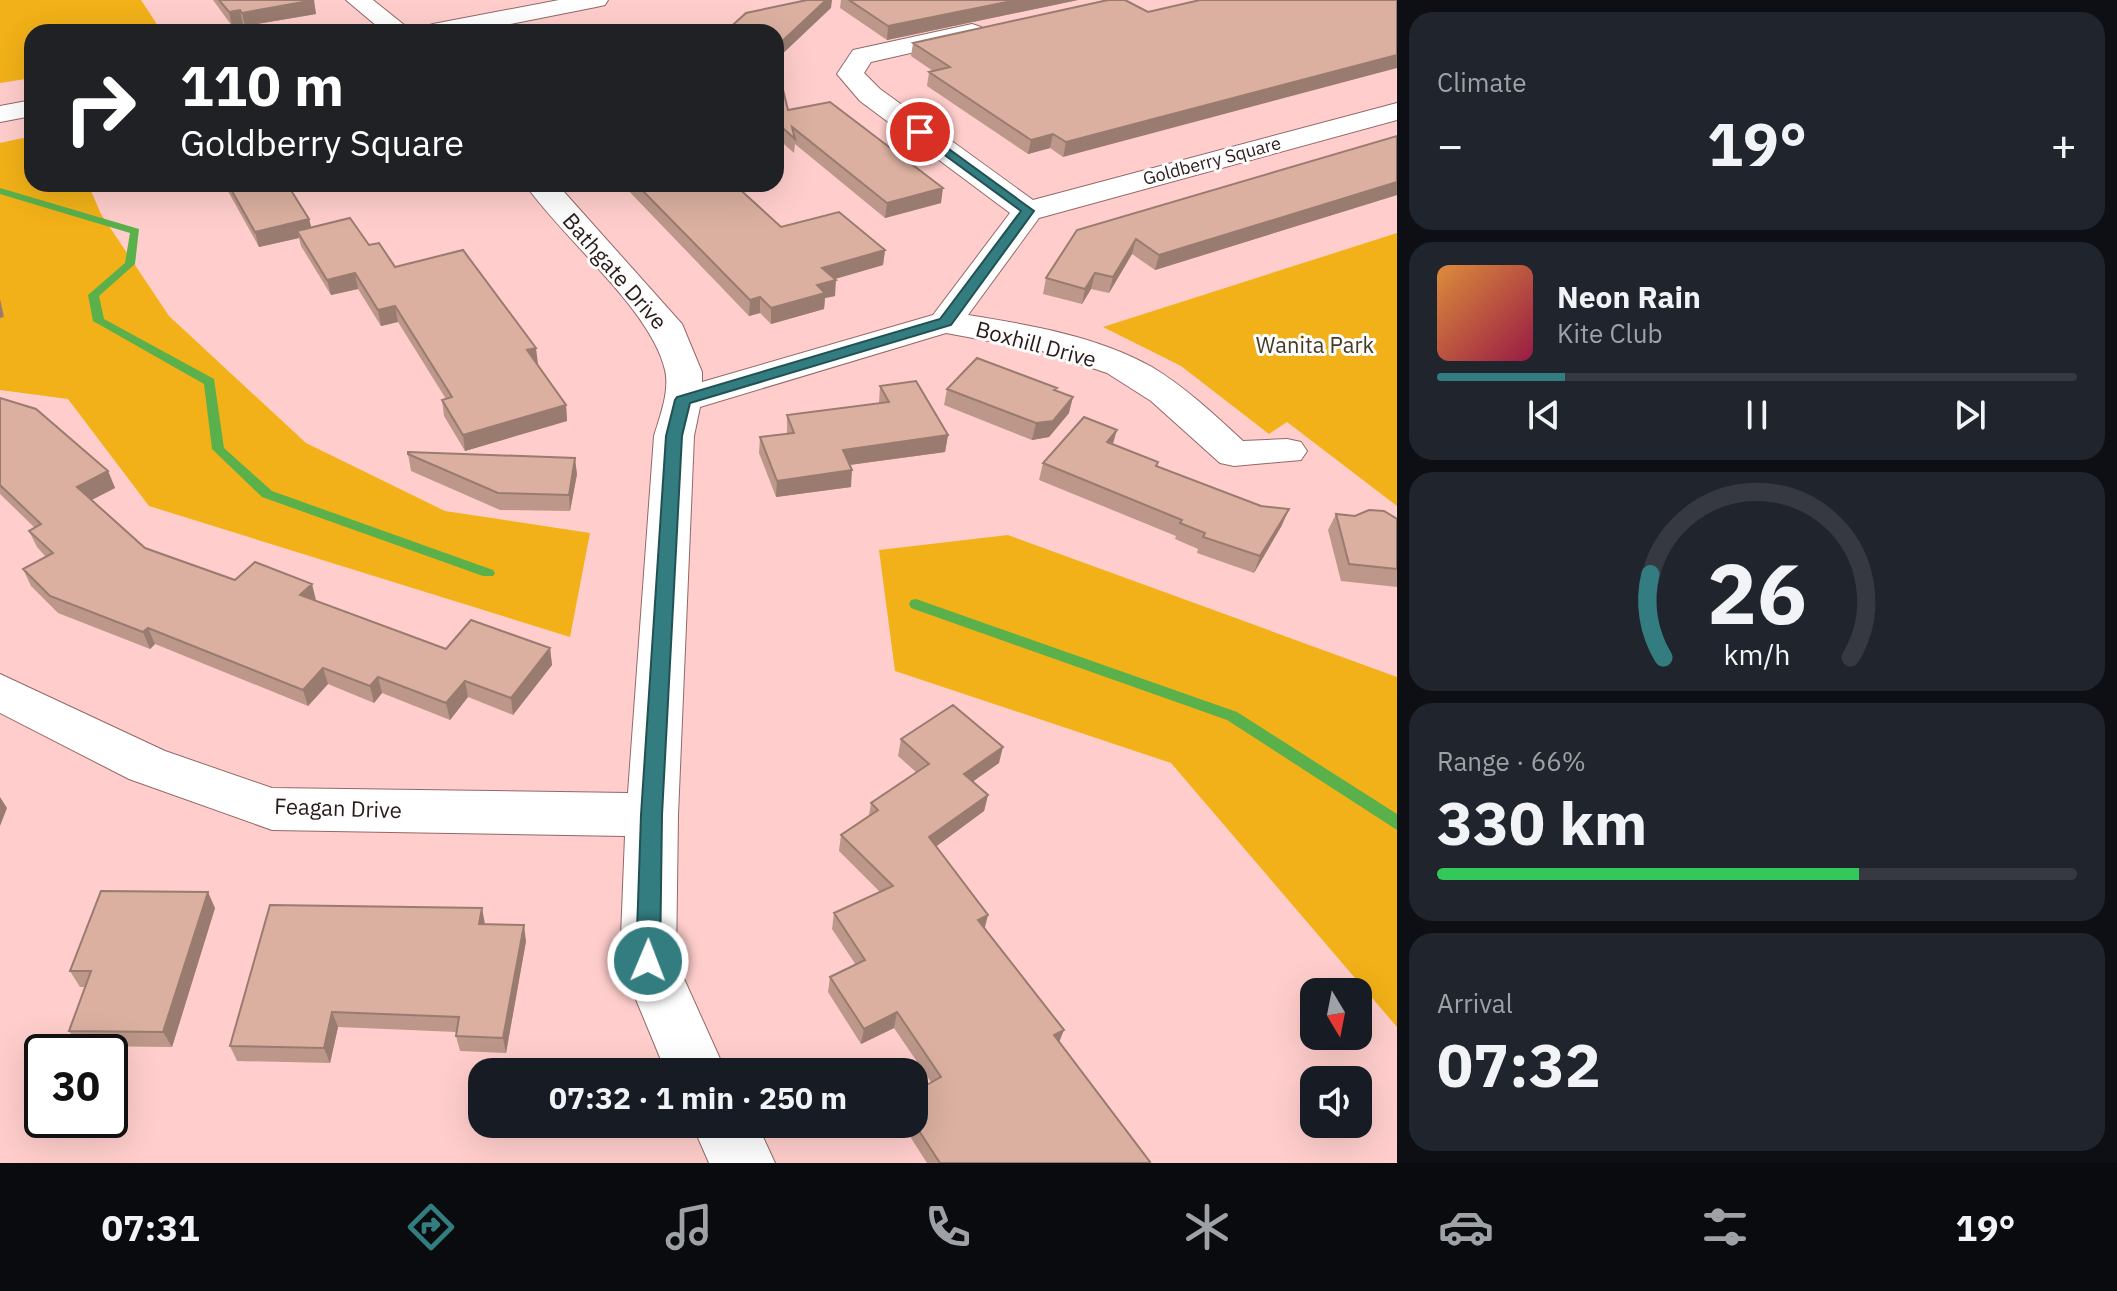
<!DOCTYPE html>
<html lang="en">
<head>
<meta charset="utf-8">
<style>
	body { margin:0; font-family:"IBM Plex Sans",sans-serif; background:#20242c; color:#f1f3f6; height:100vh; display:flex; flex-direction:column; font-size:30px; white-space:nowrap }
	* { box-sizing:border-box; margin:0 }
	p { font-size:26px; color:#9ea1a6 }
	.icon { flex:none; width:44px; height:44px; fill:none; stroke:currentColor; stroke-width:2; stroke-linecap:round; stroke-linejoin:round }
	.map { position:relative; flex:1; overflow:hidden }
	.side { display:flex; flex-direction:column; gap:12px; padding:12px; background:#0d0f14; width:720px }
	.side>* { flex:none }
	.guide { position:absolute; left:24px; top:24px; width:760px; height:168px; border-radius:24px; box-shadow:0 8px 32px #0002; background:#202124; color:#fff; overflow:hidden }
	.needle { width:52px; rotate:170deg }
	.tools { position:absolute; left:1300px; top:978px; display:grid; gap:16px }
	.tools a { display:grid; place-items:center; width:72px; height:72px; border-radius:16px; background:#171b24; box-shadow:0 8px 32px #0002; font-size:40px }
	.speed { position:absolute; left:24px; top:1034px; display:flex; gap:16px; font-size:40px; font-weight:700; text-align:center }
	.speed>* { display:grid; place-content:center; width:104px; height:104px; border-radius:50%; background:#171b24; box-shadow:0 8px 32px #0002; line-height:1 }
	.speed .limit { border:4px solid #111; border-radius:12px; background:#fff; color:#111 }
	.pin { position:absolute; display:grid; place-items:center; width:68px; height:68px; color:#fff; margin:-34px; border:4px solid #fff; border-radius:50%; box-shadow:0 2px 8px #0007 }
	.me { position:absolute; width:88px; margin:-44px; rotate:1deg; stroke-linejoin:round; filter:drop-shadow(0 0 6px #0008) }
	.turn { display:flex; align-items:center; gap:28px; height:168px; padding:0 24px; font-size:36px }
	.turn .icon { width:104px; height:104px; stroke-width:2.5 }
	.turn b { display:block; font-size:56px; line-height:68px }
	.big { font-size:60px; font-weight:700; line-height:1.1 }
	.side .card { flex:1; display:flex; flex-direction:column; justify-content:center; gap:12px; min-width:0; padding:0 28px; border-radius:24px; background:#20242c }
	.side .dial { align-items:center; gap:0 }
	.dial svg { height:208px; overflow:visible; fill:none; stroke:#363941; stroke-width:7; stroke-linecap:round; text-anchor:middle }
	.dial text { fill:#f1f3f6; stroke:none }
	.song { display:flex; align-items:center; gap:24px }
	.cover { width:96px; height:96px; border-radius:12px; background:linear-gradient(135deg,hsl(30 70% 55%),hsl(340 70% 35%)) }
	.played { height:8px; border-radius:4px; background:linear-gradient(90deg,#337c80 20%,#363941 20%) }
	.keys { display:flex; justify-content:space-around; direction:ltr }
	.heat { display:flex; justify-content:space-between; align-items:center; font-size:44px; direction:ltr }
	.charge { height:12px; border-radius:6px; background:linear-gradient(90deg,#34c759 66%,#363941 0) }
	.trip { position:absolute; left:468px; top:1058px; width:460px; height:80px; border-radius:24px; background:#171b24; box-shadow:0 8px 32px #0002; font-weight:700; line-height:80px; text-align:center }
	.tab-bar { display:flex; height:128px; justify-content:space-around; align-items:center; background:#090b0e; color:#9ea1a6 }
	.tab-bar .icon { width:56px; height:56px }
	.tab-bar .on { color:#337c80 }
	.tab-bar b { font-size:36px; color:#f1f3f6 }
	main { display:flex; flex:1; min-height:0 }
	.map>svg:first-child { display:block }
	.green { fill:#f2b118 }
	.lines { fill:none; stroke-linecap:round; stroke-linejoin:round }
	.stream { fill:#5ab14c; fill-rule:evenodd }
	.street-casing { stroke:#926867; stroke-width:2 }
	.secondary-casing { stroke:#926867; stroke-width:2 }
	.street { fill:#fff; fill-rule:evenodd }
	.secondary { fill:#fff; fill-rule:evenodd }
	.wall { fill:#bc978a }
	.shaded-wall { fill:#997b70 }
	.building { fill:#dbb0a0; stroke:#997b70; stroke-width:2 }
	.route { fill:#337c80; stroke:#215153; stroke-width:2 }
	.labels { text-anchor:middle; stroke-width:6; stroke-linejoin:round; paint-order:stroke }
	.far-street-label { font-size:18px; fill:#2b1a1a; stroke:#fdfdfd }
	.street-label { font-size:22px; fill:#2b1a1a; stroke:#fdfdfd }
	.park-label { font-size:22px; fill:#473a25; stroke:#fdfdfd }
</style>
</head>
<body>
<main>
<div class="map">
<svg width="1397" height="1163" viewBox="0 0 1397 1163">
	<rect width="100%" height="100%" fill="#ffcecc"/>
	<path class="green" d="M0,0h141l21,32h-130v46l-32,5z
		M32,136v48h56l13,30 68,102 137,127 139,68 145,22 -20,104 -421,-131 -81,-107 -68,-9v-247z
		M1397,233v273l-110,-84 -18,12 -88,-68 -78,-39z
		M1008,535l389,142v350l-226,-264 -276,-92 -16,-121z"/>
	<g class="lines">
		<path class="stream" d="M0,188l139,41 -4,35 -36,32 5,23 110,60 10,69 48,43 221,79 2,3 -2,3h-10l-221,-79 -50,-48 -8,-65 -111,-63 -5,-26 37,-32 5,-30 -130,-39z
			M916,599l321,113 160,102v16l-170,-110 -316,-112 -2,-4 2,-4z"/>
		<g class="street-casing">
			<path id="street" d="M346,0h27l40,32h-29z
				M972,24l9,3 4,5 -4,5 -110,25 -7,11 16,16 153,111 364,-97v17l-358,98 -71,97c62,10 129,21 184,52 33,20 63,48 91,74l44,-2 14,3 6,9 -6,9 -67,6 -14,-3 -69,-62 -44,-28 -68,-23 -93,-17 -246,74 -6,29 -16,379 -2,146 50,111h-60l-46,-111 5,-125 -353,-6 -143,-51 -129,-66v-39l165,77 107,37 356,5 26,-357c6,-20 16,-45 11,-66 -14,-61 -103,-132 -140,-186h32l125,140 20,48v10l231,-67 77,-102 -150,-112 -23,-27 16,-24z
				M692,1124h65l18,39h-66z"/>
		</g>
		<g class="secondary-casing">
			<path id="secondary" d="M559,0h49l-3,5 -9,2 -125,25h-51l4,-5 9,-3z
				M32,100v16l-32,6v-16z"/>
		</g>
		<use href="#street" class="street"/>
		<use href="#secondary" class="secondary"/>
	</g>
	<path class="wall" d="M213,0h100l3,14 -71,12 -2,-2 -11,2z
		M841,0h237l-191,40 -47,-32z
		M1108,0l-45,157 -13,-9 -22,6 -101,-68 2,-14 4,-1 -22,-15 2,-13z
		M776,61l12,49 153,93 -56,15 -90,-74 -1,9 -18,-16z
		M1397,136v59l-242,75 -23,-16 -23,39 -18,-4 -9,15 -39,-10 3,-16 31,-48z
		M224,184h55l30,35 2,8 58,18 26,22 143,97h-1l29,41 1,16 -102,30 -21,-35 -2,-16 4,-1 -48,-77 -17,4 -23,-37 -27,6 -30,-49 -2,-8 -40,9z
		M622,184h112l47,43 104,23 -2,15 -48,14v17l-10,2 -1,11 -53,15 -11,-11 -11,3z
		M880,386l68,49 -3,17 -95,13 1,22 -75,10 -17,-44 1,-16 27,-3v-19l92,-12z
		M947,389l109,2 13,22 -20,24 -17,3 -88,-35z
		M0,398l108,73 7,17 -24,12 54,48 90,32 81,21 130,48 104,-1 2,17 -39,50 -45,-18 -18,23 -68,-27 -8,10 -46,-19 -20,22 -153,-62 -5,5 -92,-36 -27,-27 -8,-17 23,-12 -9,-10 -8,-16 6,-3 -35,-34z
		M1113,444l45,18 -1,4 125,59 -28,48 -57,-20 1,-4 -23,-10 1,-3 -137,-56 4,-17z
		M408,454l169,20 -7,37 -70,-1 -89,-39z
		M1336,514l61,5v68l-56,-6 -13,-51z
		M901,739l98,24 -26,18 15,14 -4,16 -48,35 49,82 74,114 90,121h-222l-25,-39h12v-32l17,-10 -37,-54 -33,16 -33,-52 2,-15 26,-12 -24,-36 2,-16 46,-21 -41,-41 2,-16 28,-20 2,-12 45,-31 -18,-16z
		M215,908l-43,139 -93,-1 -10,-15 17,-44h-6l-10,-16z
		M485,924l41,17 -20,112 -46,-2 -4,-15 1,-4 -119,-5 -8,36 -93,-2 -7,-15z"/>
	<path class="shaded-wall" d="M314,0l2,14 -71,12 -3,-13z
		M826,0h6l-1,8 -55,52v-13z
		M1017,0h61l-191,40 1,-14z
		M240,10l3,14 -11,2 -3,-14z
		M1397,55v13l-334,89 3,-15z
		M1053,134l-3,14 -22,6 3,-14z
		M1397,182v13l-242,75 4,-15z
		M943,188l-2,15 -56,15 2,-15z
		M309,219l4,15 -16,-3 2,7 -40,9 -4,-15z
		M1136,239l-4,15 -23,39 4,-16z
		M885,250l-2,15 -62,18 1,-15z
		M355,273l3,16 -27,6 -4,-15z
		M1095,273l-4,16 -9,15 3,-15z
		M836,280l-1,16 -10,2 -1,11 -53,15v-16l46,-23z
		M760,297v16l-11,3 1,-16z
		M0,299l4,18 -4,1z
		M395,306l3,16 -17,4 -3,-16z
		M536,348l2,16 -10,2 -1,-16z
		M1073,397l-4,16 -20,24 -17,3 4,-17z
		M566,405l1,16 -102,30 -2,-16z
		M1117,430l-5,17 -5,-5z
		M948,435l-3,17 -104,14 2,-16z
		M575,458l2,16 -7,37 -1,-16z
		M852,470l-1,17 -75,10 1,-16z
		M108,471l7,17 -31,16 -7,-17z
		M1289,509l-7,16 -28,48 6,-17z
		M312,584l4,16 -16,-5z
		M148,628l7,16 -5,5 -7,-17z
		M550,648l2,17 -39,50 -2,-17z
		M323,668l5,16 -20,22 -5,-16z
		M378,677l4,16 -8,10 -4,-17z
		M465,681l3,16 -18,23 -4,-17z
		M1003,747l-4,16 -38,27 3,-16z
		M988,795l-4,16 -58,43 3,-17z
		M0,797l7,11 -7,18z
		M208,892l7,16 -43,139 -9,-15z
		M482,908l3,16h-6z
		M988,915l-4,16 -6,-11z
		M524,925l2,16 -20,112 -3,-15z
		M332,1012l6,15 -8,36 -6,-15z
		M897,1012l-3,16 -33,16 3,-15z
		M1064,1030l-6,15 -4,-10z"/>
	<path class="building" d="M219,0h95l-72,13 -2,-3 -11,2z
		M807,0h19l-50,47v-15h-51l21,-19z
		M849,0h168l-129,26z
		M1108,0h17l23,12 52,-12h197v55l-331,87 -13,-8 -22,6 -102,-68 21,-5 -37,-24z
		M776,61l12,49 42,-8 113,86 -56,15 -95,-76 3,12 -19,-17z
		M1397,136v46l-238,73 -23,-16 -23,38 -18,-4 -10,16 -39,-11 31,-48z
		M228,184h59l22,35 -54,13z
		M636,184h98l47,43 58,-15 46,38 -63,18 14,12 -19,5 8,8 -54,15 -11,-11 -10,3z
		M350,218l19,27 10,-2 16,24 68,-17 73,98 -9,2 39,55 -103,30 -21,-35 10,-3 -57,-91 -17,4 -23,-37 -28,7 -30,-49z
		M977,358l80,30 -3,2 19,7 -20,24 -17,2 -89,-34z
		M916,381l32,54 -105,15 9,20 -75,11 -17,-44 34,-4 -7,-18 102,-13 -9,-16z
		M0,398l36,11 72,62 -31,16 68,61 90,32 20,-18 57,22 -12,11 146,54 25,-29 79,28 -39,50 -46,-17 -19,22 -68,-26 -8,9 -47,-18 -20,22 -155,-62 -5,4 -93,-36 -27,-27 30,-16 -24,-22 12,-7 -41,-39z
		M1084,417l33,13 -10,12 51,20 -2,4 105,40 28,3 -29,47 -57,-19 2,-4 -25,-10 2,-3 -139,-57z
		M408,452l167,6 -6,37 -71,-2 -90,-39z
		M1369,510l15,1 13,8v50l-48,-5 -13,-50 19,2z
		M953,705l50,42 -39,27 24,21 -59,42 59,78 -10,5 86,110 -10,5 96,127 -2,1h-208l-26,-40v-31l27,-15 -44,-65 -33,17 -34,-52 35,-17 -31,-47 59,-27 -52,-51 37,-25 -7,-7 58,-39 -28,-25z
		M101,891l107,1 -45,140 -94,-1 22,-60h-21z
		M270,905l212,3 -3,16 45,1 -21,113 -47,-2 3,-19 -127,-5 -8,36 -94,-2z"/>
	<path class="route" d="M920,128l114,83 -83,114 -261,78 -8,33 -20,379 -2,146 -3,8 -9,3 -8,-3 -4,-8 5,-146 25,-379 9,-36 2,-3 263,-78 81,-108 -105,-77 -2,-2z"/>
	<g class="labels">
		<g class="far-street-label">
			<text transform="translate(1212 161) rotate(-15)" y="6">Goldberry Square</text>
		</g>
		<g class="street-label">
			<text transform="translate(615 271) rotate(49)" y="8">Bathgate Drive</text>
			<text transform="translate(1036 344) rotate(15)" y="8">Boxhill Drive</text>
			<text transform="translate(338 808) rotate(2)" y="8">Feagan Drive</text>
		</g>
		<g class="park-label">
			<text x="1315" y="353">Wanita Park</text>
		</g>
	</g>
</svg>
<div class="tools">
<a><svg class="needle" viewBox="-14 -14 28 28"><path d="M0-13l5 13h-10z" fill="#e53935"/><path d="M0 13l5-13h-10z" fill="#9ea1a6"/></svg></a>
<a><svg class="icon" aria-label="sound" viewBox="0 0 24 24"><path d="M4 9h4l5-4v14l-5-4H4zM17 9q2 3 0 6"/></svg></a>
</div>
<div class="speed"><div class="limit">30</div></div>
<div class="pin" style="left:920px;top:132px;background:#d93025"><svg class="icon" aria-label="arrive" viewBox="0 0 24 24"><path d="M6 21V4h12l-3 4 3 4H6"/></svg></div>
<svg class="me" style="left:648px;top:961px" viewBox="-20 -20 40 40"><circle r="17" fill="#337c80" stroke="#fff" stroke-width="3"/><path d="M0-11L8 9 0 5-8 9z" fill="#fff"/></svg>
<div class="trip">07:32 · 1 min · 250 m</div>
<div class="guide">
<div class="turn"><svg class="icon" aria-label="right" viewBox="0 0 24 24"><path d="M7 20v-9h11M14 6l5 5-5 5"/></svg><div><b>110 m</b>Goldberry Square</div></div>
</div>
</div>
<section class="side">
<div class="card"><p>Climate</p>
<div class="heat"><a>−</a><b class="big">19°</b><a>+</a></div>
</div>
<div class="card">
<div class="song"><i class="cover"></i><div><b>Neon Rain</b><p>Kite Club</p></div></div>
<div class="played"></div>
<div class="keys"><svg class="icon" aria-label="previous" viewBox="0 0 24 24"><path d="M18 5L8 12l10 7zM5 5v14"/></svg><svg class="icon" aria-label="pause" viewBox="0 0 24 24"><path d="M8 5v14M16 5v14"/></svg><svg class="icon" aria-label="next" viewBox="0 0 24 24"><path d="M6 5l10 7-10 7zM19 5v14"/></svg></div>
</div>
<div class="card dial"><svg viewBox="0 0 100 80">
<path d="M14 69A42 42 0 1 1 86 69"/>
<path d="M14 69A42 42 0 0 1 9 37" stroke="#337c80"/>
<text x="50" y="56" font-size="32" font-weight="700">26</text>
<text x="50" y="72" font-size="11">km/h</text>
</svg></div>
<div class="card"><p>Range · 66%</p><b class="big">330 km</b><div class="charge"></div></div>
<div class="card"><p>Arrival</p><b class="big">07:32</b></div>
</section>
</main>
<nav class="tab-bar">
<b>07:31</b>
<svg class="icon on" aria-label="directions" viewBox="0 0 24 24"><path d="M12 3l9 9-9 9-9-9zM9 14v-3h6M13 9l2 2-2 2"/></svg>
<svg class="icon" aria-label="music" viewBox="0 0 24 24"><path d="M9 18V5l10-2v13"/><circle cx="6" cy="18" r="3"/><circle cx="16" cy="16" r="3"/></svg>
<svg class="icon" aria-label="phone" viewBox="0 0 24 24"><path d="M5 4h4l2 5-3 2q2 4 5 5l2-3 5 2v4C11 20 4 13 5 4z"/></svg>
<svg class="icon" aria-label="climate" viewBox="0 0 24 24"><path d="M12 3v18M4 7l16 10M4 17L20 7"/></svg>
<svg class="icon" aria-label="car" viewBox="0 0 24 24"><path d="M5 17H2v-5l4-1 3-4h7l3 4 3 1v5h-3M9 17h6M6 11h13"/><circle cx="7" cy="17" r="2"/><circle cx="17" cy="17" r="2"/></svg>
<svg class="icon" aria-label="filters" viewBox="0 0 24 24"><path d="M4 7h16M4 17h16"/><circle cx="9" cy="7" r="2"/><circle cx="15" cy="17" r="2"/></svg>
<b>19°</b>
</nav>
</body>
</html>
